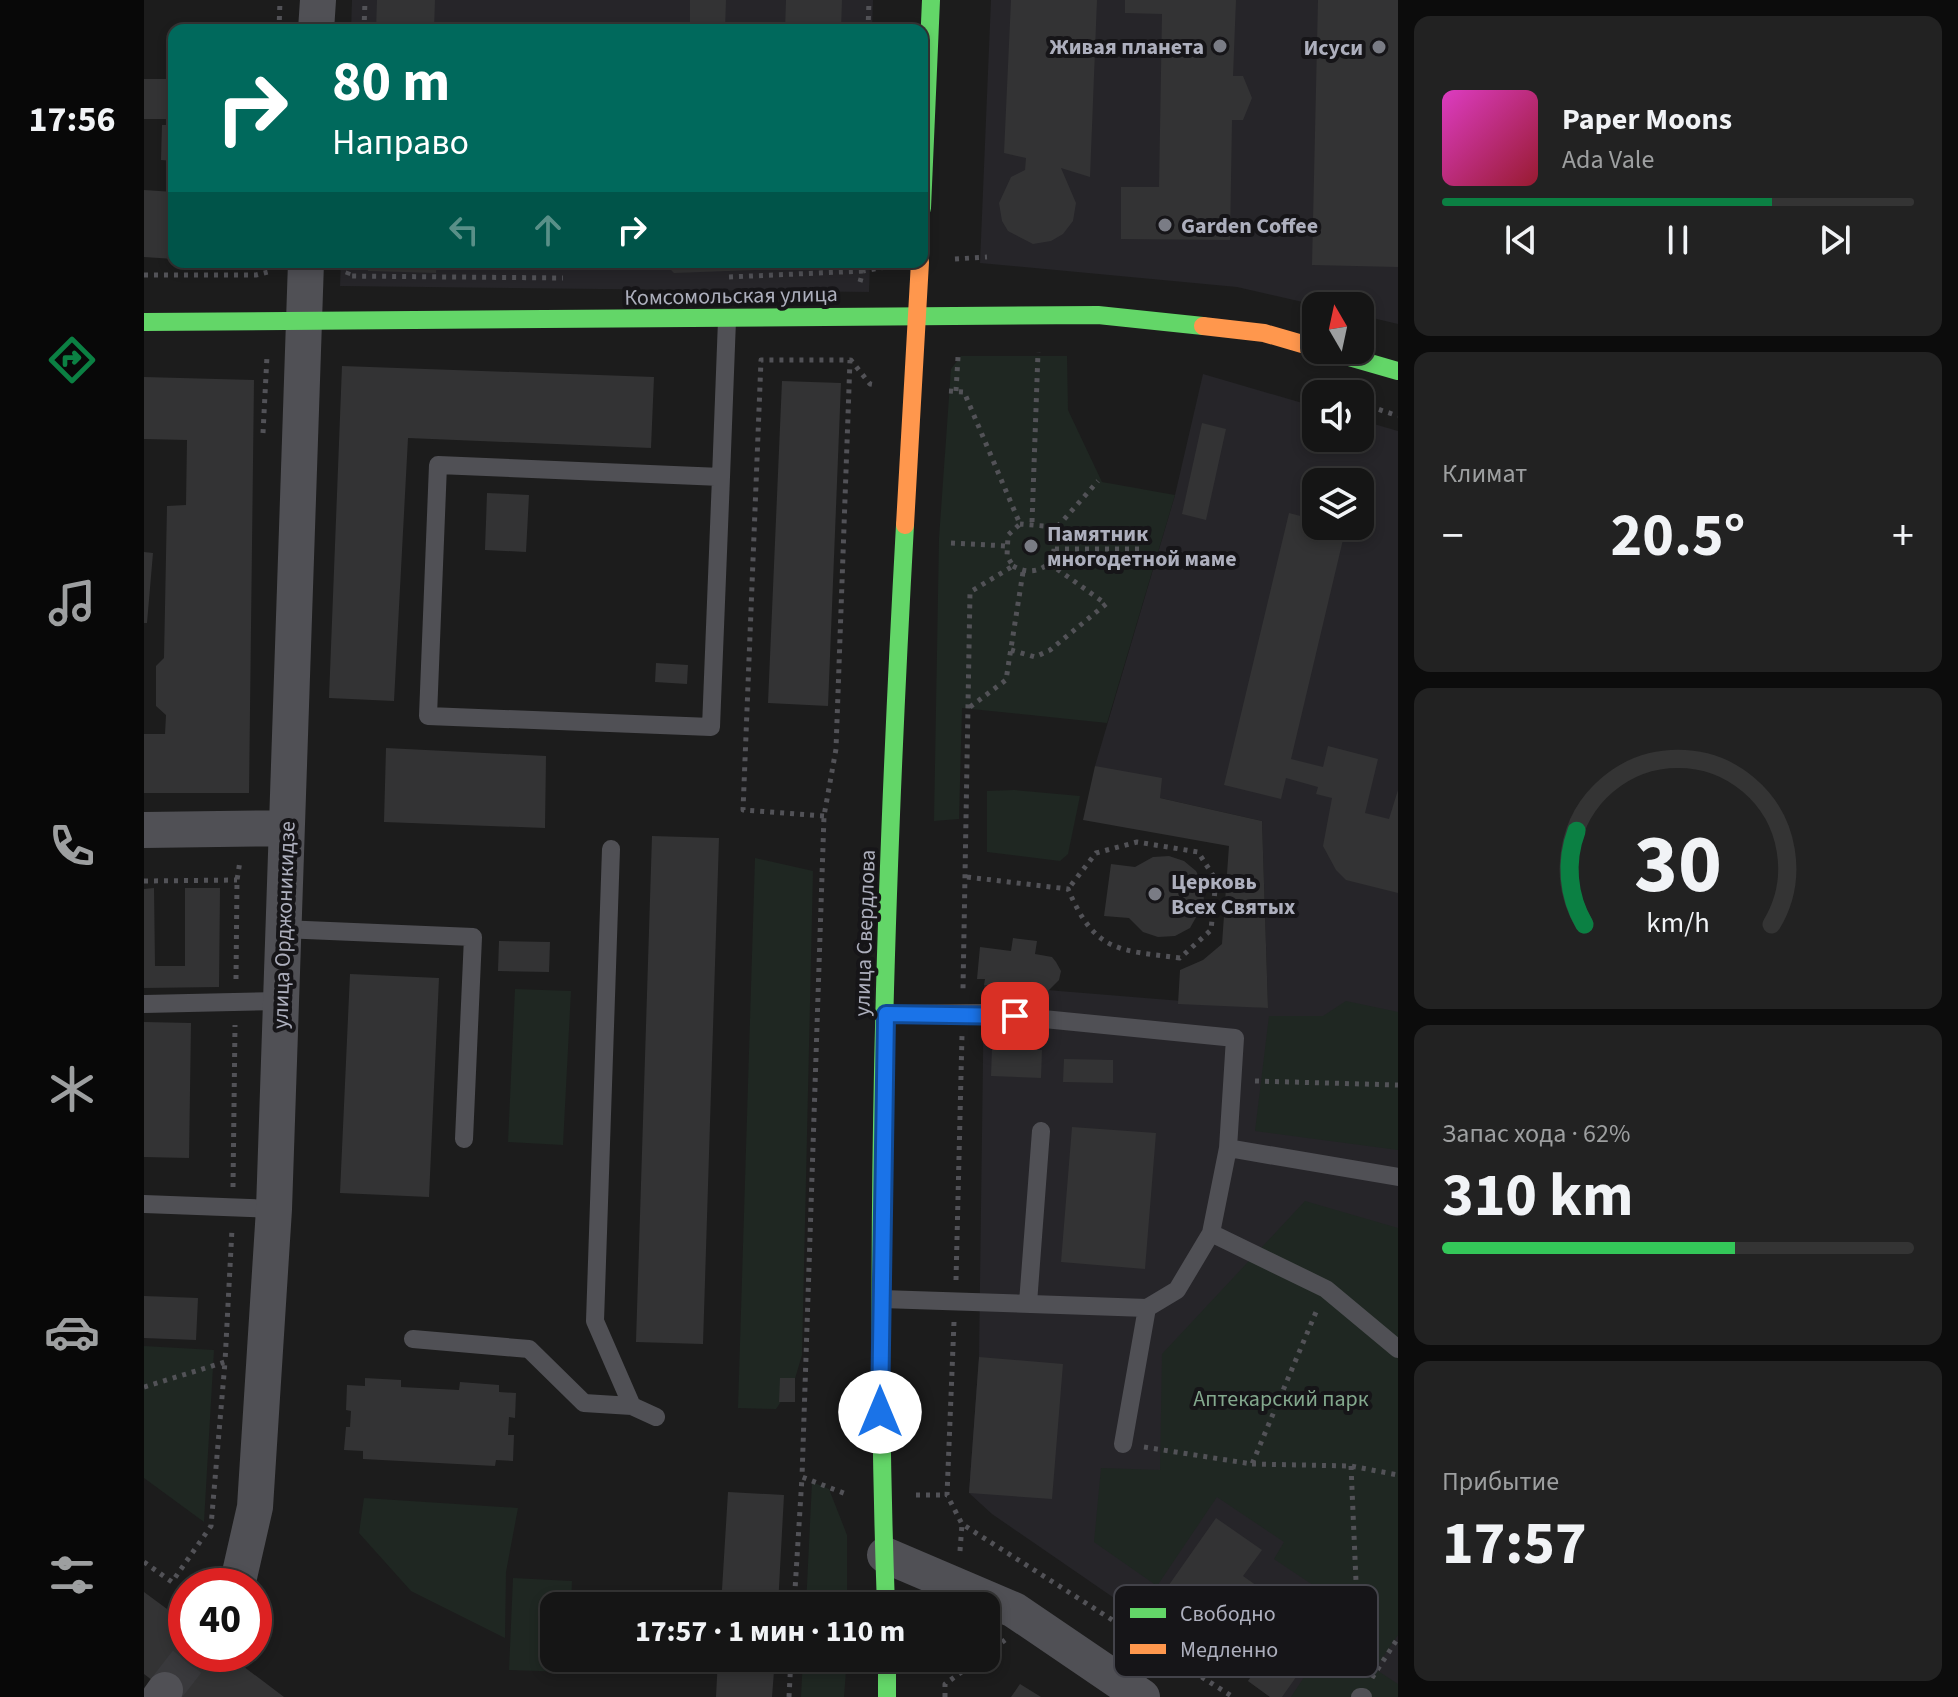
<!DOCTYPE html>
<html lang="ru">
<head>
<meta charset="utf-8">
<style>
	body { margin:0; font-family:"Source Sans 3",sans-serif; background:#222; color:#f1f3f6; height:100vh; display:flex; flex-direction:column; font-size:30px; white-space:nowrap }
	* { box-sizing:border-box; margin:0 }
	p { font-size:26px; color:#9d9fa0 }
	.icon { flex:none; width:44px; height:44px; fill:none; stroke:currentColor; stroke-width:2; stroke-linecap:round; stroke-linejoin:round }
	.map { position:relative; flex:1; overflow:hidden }
	.side { display:flex; flex-direction:column; gap:16px; padding:16px; background:#0c0c0c; width:560px }
	.side>* { flex:none }
	.hud { position:absolute; left:24px; top:24px; width:760px; height:244px; border-radius:16px; box-shadow:0 4px 12px #0003,0 0 0 2px #343434; background:#00695c; color:#fff; overflow:hidden }
	.needle { width:52px; rotate:351deg }
	.buttons { position:absolute; left:1158px; top:292px; display:grid; gap:16px }
	.buttons a { display:grid; place-items:center; width:72px; height:72px; border-radius:16px; background:#151515; box-shadow:0 4px 12px #0003,0 0 0 2px #343434; font-size:40px }
	.speed { position:absolute; left:24px; top:1568px; display:flex; gap:16px; font-size:40px; font-weight:700; text-align:center }
	.speed>* { display:grid; place-content:center; width:104px; height:104px; border-radius:50%; background:#151515; box-shadow:0 4px 12px #0003,0 0 0 2px #343434; line-height:1 }
	.speed .limit { border:12px solid #d22; background:#fff; color:#111 }
	.pin { position:absolute; display:grid; place-items:center; width:68px; height:68px; color:#fff; margin:-34px; border-radius:16px; box-shadow:0 4px 12px #0006 }
	.me { position:absolute; width:88px; margin:-44px; rotate:0deg; stroke-linejoin:round; filter:drop-shadow(0 0 6px #0008) }
	.turn { display:flex; align-items:center; gap:28px; height:168px; padding:0 32px; font-size:36px }
	.turn .icon { width:104px; height:104px; stroke-width:2.5 }
	.turn b { display:block; font-size:56px; line-height:68px }
	.lanes { display:flex; align-items:center; height:76px; padding:0 32px; background:#0003; justify-content:center; gap:40px; direction:ltr }
	.lanes .off { opacity:.35 }
	.big { font-size:60px; font-weight:700; line-height:1.1 }
	.side .tile { flex:1; display:flex; flex-direction:column; justify-content:center; gap:12px; min-width:0; padding:0 28px; border-radius:16px; background:#222 }
	.side .dial { align-items:center; gap:0 }
	.dial svg { height:208px; overflow:visible; fill:none; stroke:#343434; stroke-width:7; stroke-linecap:round; text-anchor:middle }
	.dial text { fill:#f1f3f6; stroke:none }
	.song { display:flex; align-items:center; gap:24px }
	.cover { width:96px; height:96px; border-radius:12px; background:linear-gradient(135deg,hsl(310 70% 55%),hsl(350 70% 35%)) }
	.played { height:8px; border-radius:4px; background:linear-gradient(90deg,#0b8043 70%,#343434 70%) }
	.keys { display:flex; justify-content:space-around; direction:ltr }
	.heat { display:flex; justify-content:space-between; align-items:center; font-size:44px; direction:ltr }
	.charge { height:12px; border-radius:6px; background:linear-gradient(90deg,#34c759 62%,#343434 0) }
	.trip { position:absolute; left:396px; top:1592px; width:460px; height:80px; border-radius:16px; background:#151515; box-shadow:0 4px 12px #0003,0 0 0 2px #343434; font-weight:700; line-height:80px; text-align:center }
	main { display:flex; flex:1; min-height:0 }
	.tabs { display:flex; flex-direction:column; width:144px; justify-content:space-around; align-items:center; background:#080808; color:#9d9fa0 }
	.tabs .icon { width:56px; height:56px }
	.tabs .current { color:#0b8043 }
	.tabs b { font-size:36px; color:#f1f3f6 }
	.map>svg:first-child { display:block }
	.built { fill:#262529; fill-rule:evenodd }
	.green { fill:#1f2722 }
	.building { fill:#333334 }
	.lines { fill:none; stroke-linecap:round; stroke-linejoin:round }
	.street-tunnel { stroke:#39393c; stroke-width:36; stroke-dasharray:36 18; stroke-linecap:butt }
	.path { stroke:#525257; stroke-width:5; stroke-dasharray:4 6; stroke-linecap:butt }
	.lane { stroke:#505055; stroke-width:18 }
	.street { stroke:#505055; stroke-width:36 }
	.fast { stroke:#63d668; stroke-width:18 }
	.slow { stroke:#ff974d; stroke-width:18 }
	.route-casing { stroke:#114b97; stroke-width:20 }
	.route { stroke:#1a73e8; stroke-width:14 }
	.poi-dot { fill:#7a7c85; stroke:#161518; stroke-width:3 }
	.labels { text-anchor:middle; stroke-width:8; stroke-linejoin:round; paint-order:stroke }
	.poi-label { font-size:22px; font-weight:bold; fill:#adafbd; stroke:#161518; text-anchor:start }
	.street-label { font-size:22px; fill:#adafbd; stroke:#161518 }
	.park-label { font-size:22px; fill:#83a88d; stroke:#161518 }
	.key { fill:#161518; stroke:#43434a; stroke-width:2 }
	.key-label { font-size:22px; fill:#adafbd }
</style>
</head>
<body>
<main>
<nav class="tabs">
<b>17:56</b>
<svg class="icon current" aria-label="directions" viewBox="0 0 24 24"><path d="M12 3l9 9-9 9-9-9zM9 14v-3h6M13 9l2 2-2 2"/></svg>
<svg class="icon" aria-label="music" viewBox="0 0 24 24"><path d="M9 18V5l10-2v13"/><circle cx="6" cy="18" r="3"/><circle cx="16" cy="16" r="3"/></svg>
<svg class="icon" aria-label="phone" viewBox="0 0 24 24"><path d="M5 4h4l2 5-3 2q2 4 5 5l2-3 5 2v4C11 20 4 13 5 4z"/></svg>
<svg class="icon" aria-label="climate" viewBox="0 0 24 24"><path d="M12 3v18M4 7l16 10M4 17L20 7"/></svg>
<svg class="icon" aria-label="car" viewBox="0 0 24 24"><path d="M5 17H2v-5l4-1 3-4h7l3 4 3 1v5h-3M9 17h6M6 11h13"/><circle cx="7" cy="17" r="2"/><circle cx="17" cy="17" r="2"/></svg>
<svg class="icon" aria-label="filters" viewBox="0 0 24 24"><path d="M4 7h16M4 17h16"/><circle cx="9" cy="7" r="2"/><circle cx="15" cy="17" r="2"/></svg>
</nav>
<div class="map">
<svg width="1254" height="1697" viewBox="0 0 1254 1697">
	<rect width="100%" height="100%" fill="#1c1c1c"/>
	<path class="built" d="M208,0h521l-1,30h-521z
		M847,0h407v324l-38,-9v-9h-40l-83,-19 -257,-24z
		M197,262h529l-1,30 -529,-6z
		M1059,374l113,33v31h44v-18l38,11v1266h-128l-22,-16 7,-12 -64,-44 -13,17 -186,-128 -23,-21 10,-136 5,-372 284,23 -6,-187 -102,-23 -65,-32 80,-271zM1172,482h44v44h-44z"/>
	<path class="green" d="M817,356h106l1,54 34,72 73,13 -68,228 -145,-15 -3,111 -25,2 5,-283 12,-169z
		M870,790l66,6 -12,58 -8,7 -73,-9v-61z
		M611,858l58,13 -11,484 -8,27 -18,27 -38,-1z
		M371,989l56,2 -8,154 -55,-3z
		M1202,1001l52,11v138l-143,-19 14,-115h54z
		M1161,1201l93,27v407l-23,34 23,15v13h-107l58,-88 -75,-50 10,-17 -67,-45 -60,89 -63,-44 7,-74 59,2 2,-116z
		M0,1346l70,4 -10,172 -60,-44z
		M668,1482l17,7 18,46v71h-41z
		M220,1498l154,10 -12,64 -1,66 -94,-47 -52,-58z
		M369,1578l59,3 -1,25h-17v52h15l-1,14 -59,-2z
		M659,1658h44l-3,39h-43z"/>
	<path class="building" d="M233,0h58l-1,30h-58z
		M546,0h36l-1,30h-35z
		M642,0h56l-1,30h-56z
		M867,0h86l-7,177 -29,-9 15,35 -3,18 -10,13 -12,7 -18,3 -25,-13 -6,-10 -3,-18 12,-26 14,-7 1,-12 -22,-5z
		M981,0h111l-3,76h10l9,22 -9,22h-11l-2,120 -109,-1v-52h38l3,-173 -37,-1z
		M1174,0h80v267l-86,-2z
		M358,25h48v5h-48z
		M0,79h30v40h-30z
		M18,125h12v36l-13,-1z
		M0,190l30,2v67l-30,-2z
		M224,262h69l-1,11 -68,-2z
		M335,262h49v4l-49,-1z
		M519,262h99l-6,8 -82,3z
		M672,262h36l-5,4 -31,1z
		M198,366l312,11 -3,71 -243,-10 -14,263 -65,-3z
		M0,377l110,3 -5,413h-105v-59h21l1,-19 -10,-9v-40l8,-8 3,-152 19,-1 1,-65 -43,-1z
		M638,381l59,2 -13,323 -60,-3z
		M1058,423l24,6 -20,91 -24,-6z
		M343,493l42,2 -3,57 -41,-2z
		M1145,513l27,7v6l30,1 -55,232 32,8 5,-21 50,13 -13,54 24,6 9,-29v103l-52,-13 -10,-10 -13,-24 9,-48 -16,-4 2,-7 -32,-9 -5,21 -57,-14z
		M0,552l9,1 -6,70h-3z
		M512,663l32,2 -1,19 -32,-2z
		M242,748l160,8 -1,72 -161,-6z
		M951,766l67,12 -2,20 102,23 6,187 -90,-4 2,-34 23,-10 19,-16 7,-98 -146,-26z
		M508,836l67,2 -16,506 -67,-2z
		M1025,856l15,5 12,10 7,14 1,18 -14,25 -15,8 -17,1 -15,-5 -14,-14 -25,-2 7,-52 24,3 18,-10z
		M10,888l1,78h30v-78h35l-1,99 -75,1v-99z
		M869,938l24,3 -2,13 17,3 4,5 5,9 -2,9 -12,12 -63,-7 1,-6h-8l3,-32 31,4z
		M355,941l51,1 -1,30 -51,-1z
		M206,974l89,4 -10,219 -89,-4z
		M0,1022l47,1 -2,135 -45,-1z
		M848,1048l50,2 -1,28 -50,-2z
		M920,1059l49,1v23l-50,-1z
		M928,1127l84,6 -11,136 -84,-7z
		M0,1296l54,2 -2,42 -52,-2z
		M835,1357l84,7 -11,135 -83,-6z
		M221,1378l36,2v7l58,3 1,-8 39,3v7l17,1 -1,25 -6,-1 -1,18h6l-1,26 -17,-1 -1,6 -132,-7v-8l-19,-1 2,-23h4l1,-16 -5,-1 1,-25 18,1z
		M636,1378h15v24h-16z
		M584,1492l56,3 -6,111h-57z
		M1072,1518l46,32 -19,26 24,17 -14,19 60,41 -31,44h-12l-22,-16 8,-11 -66,-46 -12,18 -33,-23z
		M0,1592l42,31v31h41l57,43h-109l-10,-7 -21,-16z
		M574,1658h57l-3,39h-56z
		M876,1684l21,13h-30z"/>
	<g class="lines">
		<path class="street-tunnel" d="M21,1690l28,-36"/>
		<path class="path" d="M135,30l1,-30
			M220,30l1,-30
			M724,30l1,-30
			M811,259l32,-2
			M208,262l-5,14 216,2
			M0,275h112l16,-4
			M585,277l134,-6v-9
			M716,282l3,-11 23,-4
			M706,359l20,25 6,1
			M805,391l15,1 56,132 -12,11 -1,21 6,10 -43,26 -7,397
			M812,391l2,-34 3,-3
			M1216,403l38,13
			M119,433l4,-77
			M888,522l6,-170
			M907,534l47,-53
			M807,543l56,3
			M911,549h89
			M869,566c30,17 56,-14 31,-40l-24,-2
			M867,650l24,7 15,-7 56,-46 -56,-40
			M826,707l36,-27 17,-108
			M680,816l-81,-6 18,-450h89l-14,389 -12,67 -22,661 44,17
			M823,877l101,12c27,63 49,61 112,69l31,-28 5,-50 -18,-28 -61,-10 -41,11 -28,36
			M0,881l93,-1
			M92,979l1,-99 3,-19
			M1111,1081l143,4
			M89,1187l2,-162
			M812,1280l6,-245
			M810,1322l-7,173 15,29 271,173
			M0,1387l81,-25 7,-133
			M1000,1447l108,17 64,-152
			M1108,1464l99,2 47,9
			M1207,1466l9,208
			M772,1495h31
			M816,1551l2,-27
			M0,1562l28,20 39,-56 14,-164
			M650,1606l8,-129
			M842,1654l19,-14
			M816,1658l6,11
			M1228,1678l26,-40
			M645,1697l2,-39
			M801,1697v-13l36,-26"/>
		<path class="lane" d="M577,477l-10,250 -283,-11 10,-251 283,12 6,-157
			M467,849l-16,472 37,85
			M138,929l191,8 -9,202
			M0,1004l136,-3
			M742,1014l98,-1 251,25 -7,110 170,29
			M0,1204l130,5
			M1067,1233l115,56 72,60
			M738,1299l265,9 30,-18 34,-57 17,-85
			M884,1303l13,-172
			M269,1339l116,10 55,54 48,3 24,11
			M979,1444l24,-136
			M1216,1697h3"/>
		<path class="street" d="M172,30l2,-30
			M0,830l142,-2
			M741,1555l129,55 128,87
			M93,1586l18,-79 19,-298 32,-947
			M16,1697l5,-7"/>
		<path class="fast" d="M778,208l9,-208
			M0,322l954,-7 105,11
			M1181,350l73,21
			M742,1606c-13,-360 -1,-722 19,-1081
			M743,1658v39"/>
		<path class="slow" d="M1059,326l61,7 52,15
			M761,525l15,-263"/>
	</g>
	<g class="lines">
		<g class="route-casing">
			<path id="route" d="M736,1412l6,-398 129,2"/>
		</g>
		<use href="#route" class="route"/>
	</g>
	<g class="poi-dot">
		<circle cx="1076" cy="46" r="8"/>
		<circle cx="1235" cy="47" r="8"/>
		<circle cx="1021" cy="225" r="8"/>
		<circle cx="887" cy="546" r="8"/>
		<circle cx="1011" cy="894" r="8"/>
	</g>
	<g class="labels">
		<g class="poi-label">
			<text x="1060" y="54" text-anchor="end">Живая планета</text>
			<text x="1219" y="55" text-anchor="end">Исуси</text>
			<text x="1037" y="233">Garden Coffee</text>
			<text x="903" y="541">Памятник<tspan x="903" dy="25">многодетной маме</tspan></text>
			<text x="1027" y="889">Церковь<tspan x="1027" dy="25">Всех Святых</tspan></text>
		</g>
		<g class="street-label">
			<text transform="translate(587 295) rotate(-1)" y="8">Комсомольская улица</text>
			<text transform="translate(139 925) rotate(-88)" y="8">улица Орджоникидзе</text>
			<text transform="translate(720 933) rotate(-88)" y="8">улица Свердлова</text>
		</g>
		<g class="park-label">
			<text x="1137" y="1406">Аптекарский парк</text>
		</g>
	</g>
	<rect x="970" y="1585" width="264" height="92" rx="12" class="key"/>
	<rect x="986" y="1608" width="36" height="10" fill="#63d668"/>
	<rect x="986" y="1644" width="36" height="10" fill="#ff974d"/>
	<g class="key-label">
		<text x="1036" y="1621">Свободно</text>
		<text x="1036" y="1657">Медленно</text>
	</g>
</svg>
<div class="buttons">
<a><svg class="needle" viewBox="-14 -14 28 28"><path d="M0-13l5 13h-10z" fill="#e53935"/><path d="M0 13l5-13h-10z" fill="#9d9fa0"/></svg></a>
<a><svg class="icon" aria-label="sound" viewBox="0 0 24 24"><path d="M4 9h4l5-4v14l-5-4H4zM17 9q2 3 0 6"/></svg></a>
<a><svg class="icon" aria-label="layers" viewBox="0 0 24 24"><path d="M12 4l9 5-9 5-9-5zM3 14l9 5 9-5"/></svg></a>
</div>
<div class="speed"><div class="limit">40</div></div>
<div class="pin" style="left:871px;top:1016px;background:#d93025"><svg class="icon" aria-label="arrive" viewBox="0 0 24 24"><path d="M6 21V4h12l-3 4 3 4H6"/></svg></div>
<svg class="me" style="left:736px;top:1412px" viewBox="-20 -20 40 40"><circle r="19" fill="#fff"/><path d="M0-13L10 11 0 6-10 11z" fill="#1a73e8"/></svg>
<div class="trip">17:57 · 1 мин · 110 m</div>
<div class="hud">
<div class="turn"><svg class="icon" aria-label="right" viewBox="0 0 24 24"><path d="M7 20v-9h11M14 6l5 5-5 5"/></svg><div><b>80 m</b>Направо</div></div>
<div class="lanes"><svg class="icon off" aria-label="left" viewBox="0 0 24 24"><path d="M17 20v-9H6M10 6l-5 5 5 5"/></svg><svg class="icon off" aria-label="ahead" viewBox="0 0 24 24"><path d="M12 20V5M6 11l6-6 6 6"/></svg><svg class="icon" aria-label="right" viewBox="0 0 24 24"><path d="M7 20v-9h11M14 6l5 5-5 5"/></svg></div>
</div>
</div>
<section class="side">
<div class="tile">
<div class="song"><i class="cover"></i><div><b>Paper Moons</b><p>Ada Vale</p></div></div>
<div class="played"></div>
<div class="keys"><svg class="icon" aria-label="previous" viewBox="0 0 24 24"><path d="M18 5L8 12l10 7zM5 5v14"/></svg><svg class="icon" aria-label="pause" viewBox="0 0 24 24"><path d="M8 5v14M16 5v14"/></svg><svg class="icon" aria-label="next" viewBox="0 0 24 24"><path d="M6 5l10 7-10 7zM19 5v14"/></svg></div>
</div>
<div class="tile"><p>Климат</p>
<div class="heat"><a>−</a><b class="big">20.5°</b><a>+</a></div>
</div>
<div class="tile dial"><svg viewBox="0 0 100 80">
<path d="M14 69A42 42 0 1 1 86 69"/>
<path d="M14 69A42 42 0 0 1 11 33" stroke="#0b8043"/>
<text x="50" y="56" font-size="32" font-weight="700">30</text>
<text x="50" y="72" font-size="11">km/h</text>
</svg></div>
<div class="tile"><p>Запас хода · 62%</p><b class="big">310 km</b><div class="charge"></div></div>
<div class="tile"><p>Прибытие</p><b class="big">17:57</b></div>
</section>
</main>
</body>
</html>
